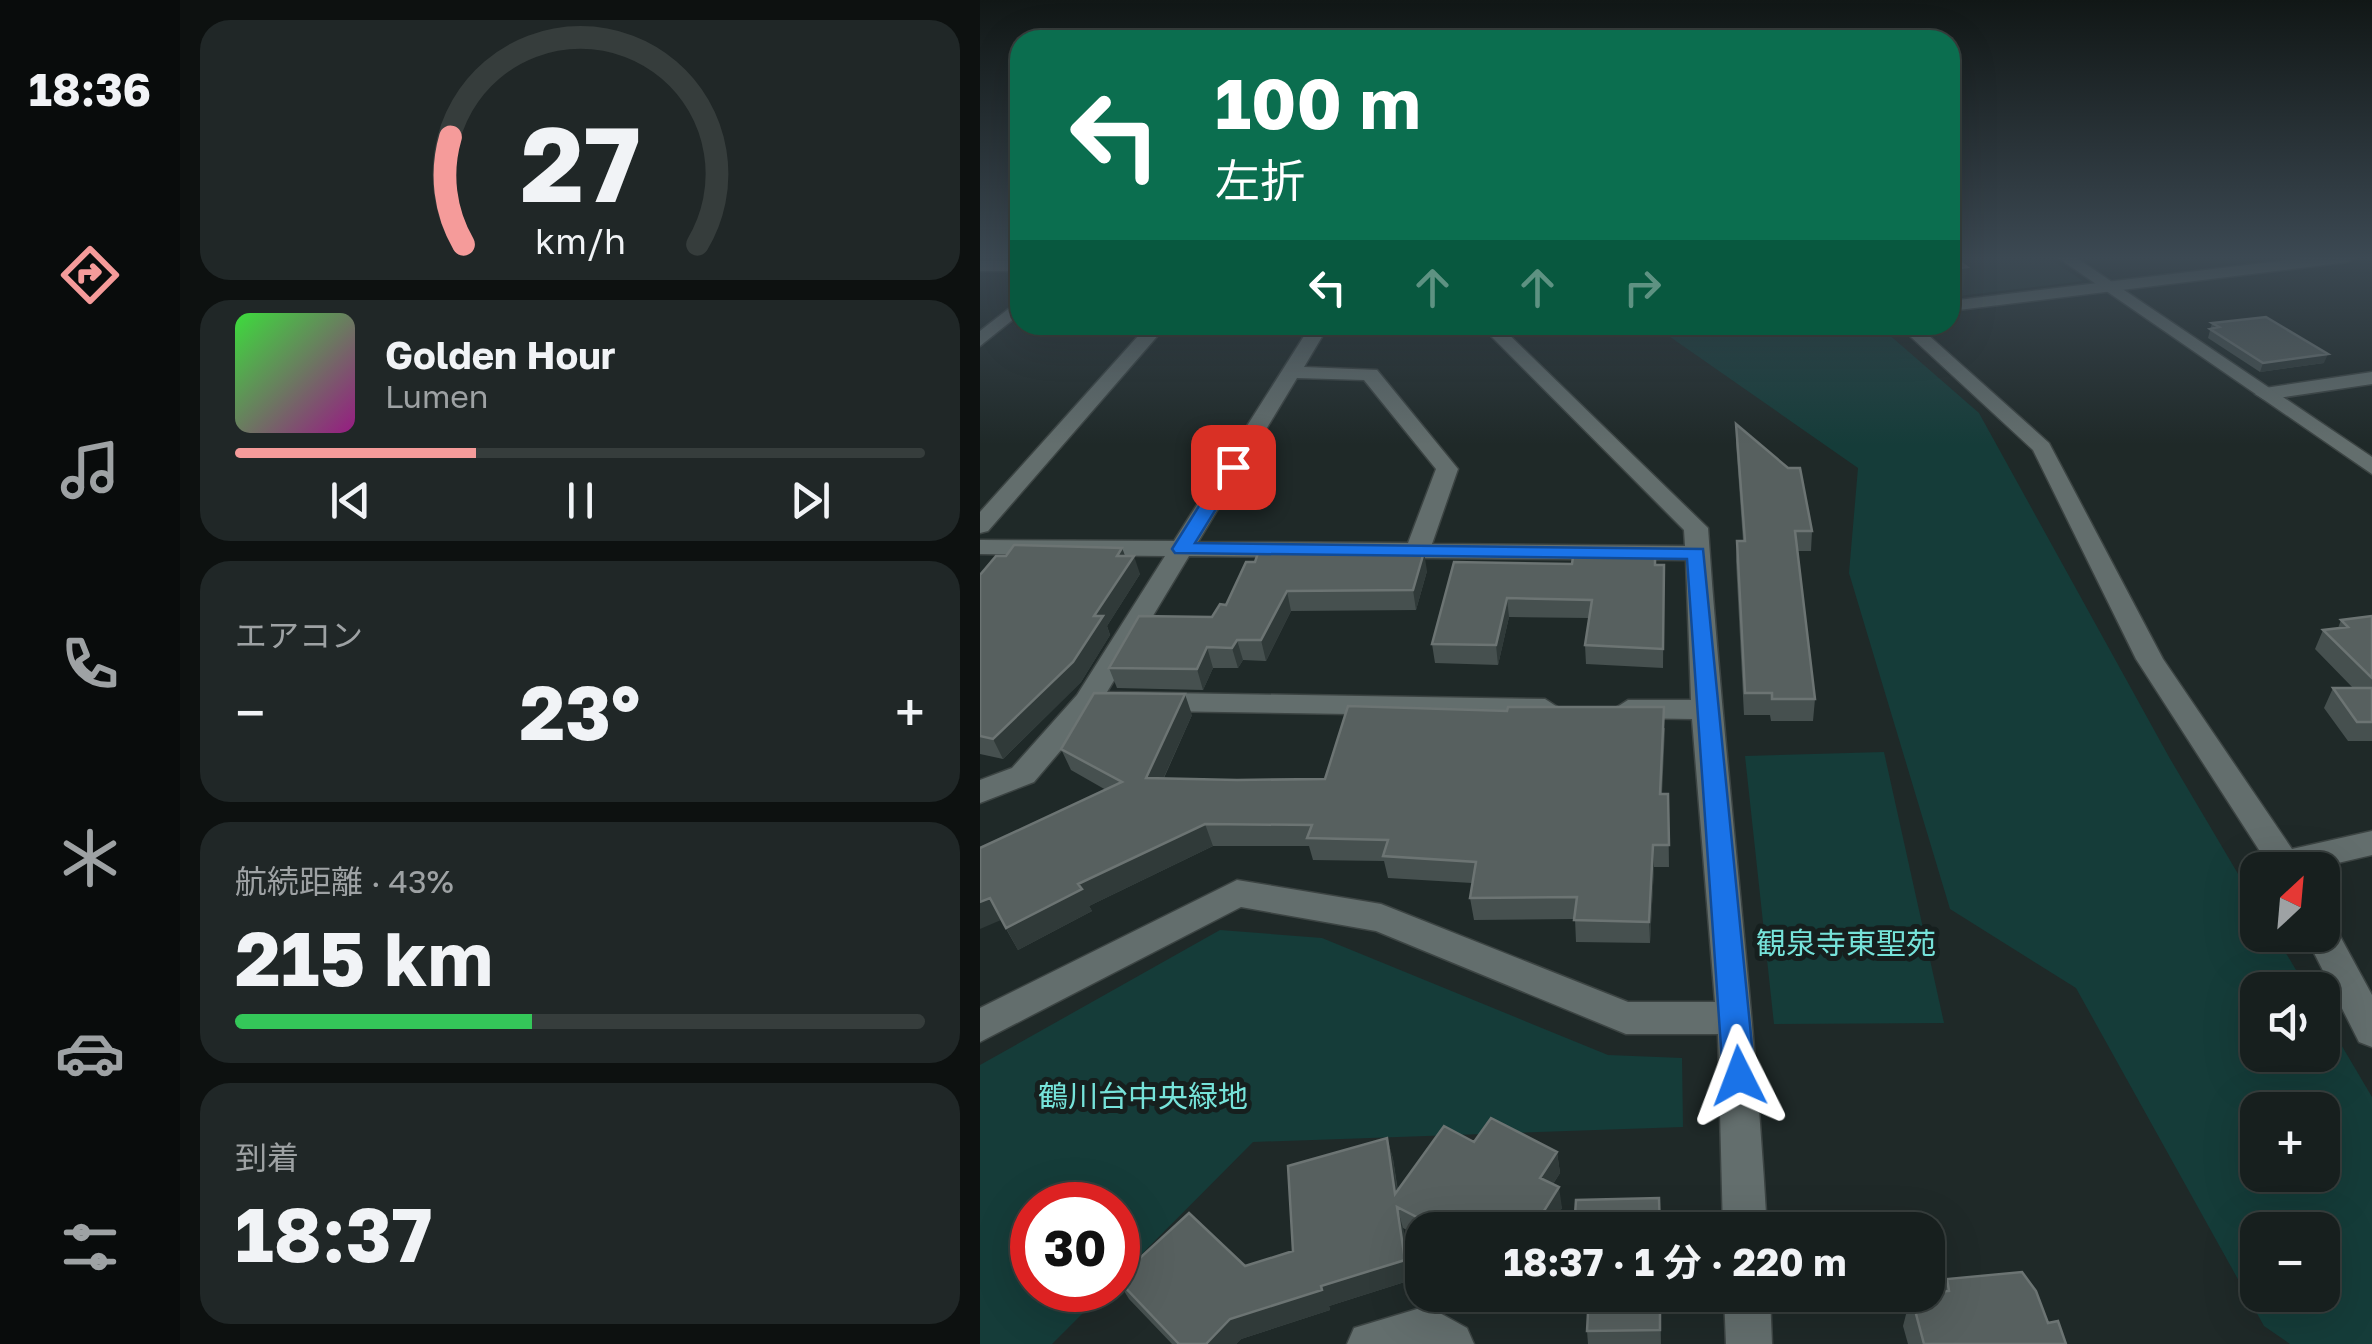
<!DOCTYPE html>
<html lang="ja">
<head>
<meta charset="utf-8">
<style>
	body { margin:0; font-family:"Golos Text","Noto Sans JP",sans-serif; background:#202727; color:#f1f3f6; height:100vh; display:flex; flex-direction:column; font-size:38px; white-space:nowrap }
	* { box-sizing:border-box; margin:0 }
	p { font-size:32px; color:#9ea2a4 }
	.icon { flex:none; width:55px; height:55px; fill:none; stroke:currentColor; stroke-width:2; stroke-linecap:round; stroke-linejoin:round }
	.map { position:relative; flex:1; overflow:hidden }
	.side { display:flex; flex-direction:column; gap:20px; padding:20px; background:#0d1110; width:800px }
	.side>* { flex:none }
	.top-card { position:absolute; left:30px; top:30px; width:950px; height:305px; border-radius:30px; box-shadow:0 10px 40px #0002,0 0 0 2px #363d3c; background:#0b6e4f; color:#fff; overflow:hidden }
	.needle { width:65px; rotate:26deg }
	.tools { position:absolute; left:1260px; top:852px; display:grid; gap:20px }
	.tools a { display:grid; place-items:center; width:100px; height:100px; border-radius:20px; background:#171f1e; box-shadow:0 10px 40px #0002,0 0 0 2px #363d3c; font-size:50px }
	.speed { position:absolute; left:30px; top:1182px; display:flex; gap:20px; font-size:50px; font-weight:700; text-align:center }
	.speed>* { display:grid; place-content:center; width:130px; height:130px; border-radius:50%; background:#171f1e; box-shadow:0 10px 40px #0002,0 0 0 2px #363d3c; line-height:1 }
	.speed .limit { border:15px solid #d22; background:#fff; color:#111 }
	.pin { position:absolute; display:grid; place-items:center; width:85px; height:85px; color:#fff; margin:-42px; border-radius:20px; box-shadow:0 5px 15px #0006 }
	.me { position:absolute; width:110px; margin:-55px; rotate:357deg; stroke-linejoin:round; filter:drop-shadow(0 0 8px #0008) }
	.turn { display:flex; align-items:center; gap:35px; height:210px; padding:0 40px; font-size:45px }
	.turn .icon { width:130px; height:130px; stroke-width:2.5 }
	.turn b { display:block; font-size:70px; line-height:85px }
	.lanes { display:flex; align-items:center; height:95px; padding:0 40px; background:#0003; justify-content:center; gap:50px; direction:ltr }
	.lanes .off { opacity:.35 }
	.big { font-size:75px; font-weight:700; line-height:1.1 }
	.side .tile { flex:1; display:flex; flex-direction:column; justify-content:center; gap:15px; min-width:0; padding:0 35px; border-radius:30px; background:#202727 }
	.side .dial { align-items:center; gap:0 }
	.dial svg { height:260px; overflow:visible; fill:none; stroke:#363d3c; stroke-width:7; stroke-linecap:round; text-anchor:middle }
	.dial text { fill:#f1f3f6; stroke:none }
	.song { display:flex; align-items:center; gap:30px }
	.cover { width:120px; height:120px; border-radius:15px; background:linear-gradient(135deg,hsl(120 70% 55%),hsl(310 70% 35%)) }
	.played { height:10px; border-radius:5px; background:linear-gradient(90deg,#f59b9a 35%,#363d3c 35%) }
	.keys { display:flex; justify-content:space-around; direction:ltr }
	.heat { display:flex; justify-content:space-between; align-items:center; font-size:55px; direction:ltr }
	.charge { height:15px; border-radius:8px; background:linear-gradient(90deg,#34c759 43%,#363d3c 0) }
	.trip { position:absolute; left:425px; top:1212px; width:540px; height:100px; border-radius:30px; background:#171f1e; box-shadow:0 10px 40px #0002,0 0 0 2px #363d3c; font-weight:700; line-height:100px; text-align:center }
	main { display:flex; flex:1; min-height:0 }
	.tab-bar { display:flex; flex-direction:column; width:180px; justify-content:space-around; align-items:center; background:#090c0c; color:#9ea2a4 }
	.tab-bar .icon { width:70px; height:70px }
	.tab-bar .current { color:#f59b9a }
	.tab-bar b { font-size:45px; color:#f1f3f6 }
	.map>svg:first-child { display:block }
	.built { fill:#243534 }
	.green { fill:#153c39; fill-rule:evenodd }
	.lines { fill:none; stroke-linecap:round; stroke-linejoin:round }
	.minor-casing { stroke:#3c4443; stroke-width:3 }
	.tertiary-casing { stroke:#3c4443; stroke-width:3 }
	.minor { fill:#636e6d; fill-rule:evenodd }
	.tertiary { fill:#636e6d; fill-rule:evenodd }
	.wall { fill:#46504f }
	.shaded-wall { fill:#303a39 }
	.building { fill:#57605f; stroke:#6c7473; stroke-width:2.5 }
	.route { fill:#1a73e8; stroke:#114b97; stroke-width:2.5 }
	.labels { text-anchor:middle; stroke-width:10; stroke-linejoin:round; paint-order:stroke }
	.near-park-label { font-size:30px; fill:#76e3da; stroke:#161f1e }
</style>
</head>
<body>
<main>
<nav class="tab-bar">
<b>18:36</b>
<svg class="icon current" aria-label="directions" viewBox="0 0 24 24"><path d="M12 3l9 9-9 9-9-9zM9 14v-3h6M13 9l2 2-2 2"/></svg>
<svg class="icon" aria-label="music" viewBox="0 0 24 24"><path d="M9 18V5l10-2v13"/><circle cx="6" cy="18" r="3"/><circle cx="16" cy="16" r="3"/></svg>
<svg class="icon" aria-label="phone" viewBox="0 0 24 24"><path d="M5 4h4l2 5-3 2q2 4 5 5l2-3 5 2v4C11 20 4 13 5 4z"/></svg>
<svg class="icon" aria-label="climate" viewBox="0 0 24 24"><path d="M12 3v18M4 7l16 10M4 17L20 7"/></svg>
<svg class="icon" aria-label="car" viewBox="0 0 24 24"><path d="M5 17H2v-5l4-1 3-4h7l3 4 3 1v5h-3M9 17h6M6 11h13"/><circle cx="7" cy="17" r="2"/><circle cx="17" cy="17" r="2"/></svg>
<svg class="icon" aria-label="filters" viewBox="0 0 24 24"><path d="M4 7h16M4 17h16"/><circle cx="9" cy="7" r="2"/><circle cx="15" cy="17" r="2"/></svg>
</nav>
<section class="side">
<div class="tile dial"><svg viewBox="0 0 100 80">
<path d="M14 69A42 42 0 1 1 86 69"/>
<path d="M14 69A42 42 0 0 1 10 36" stroke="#f59b9a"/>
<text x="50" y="56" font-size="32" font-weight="700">27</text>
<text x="50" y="72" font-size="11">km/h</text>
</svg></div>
<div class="tile">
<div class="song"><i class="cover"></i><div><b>Golden Hour</b><p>Lumen</p></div></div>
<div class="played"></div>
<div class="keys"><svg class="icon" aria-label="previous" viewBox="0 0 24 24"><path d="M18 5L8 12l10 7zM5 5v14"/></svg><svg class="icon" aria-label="pause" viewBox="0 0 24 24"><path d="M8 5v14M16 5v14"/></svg><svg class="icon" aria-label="next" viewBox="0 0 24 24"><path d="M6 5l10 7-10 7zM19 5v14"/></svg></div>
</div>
<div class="tile"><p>エアコン</p>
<div class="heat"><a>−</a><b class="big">23°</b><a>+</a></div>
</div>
<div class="tile"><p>航続距離 · 43%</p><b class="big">215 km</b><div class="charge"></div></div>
<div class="tile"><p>到着</p><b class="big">18:37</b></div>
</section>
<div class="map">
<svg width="1392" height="1344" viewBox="0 0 1392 1344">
	<rect width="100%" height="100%" fill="#1f2928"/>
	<path class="built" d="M970,257h97l36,24 -133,16z"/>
	<path class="green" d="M673,325h225l101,88 190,344 88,149 1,29h17l33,55h-50v65h64l1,-41 49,83v247h-82l-26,-18 -188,-338 -126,-79 -101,-336 9,-105zM1278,1110h64v65h-64zM1278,1230h64v65h-64z
		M904,752l60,271 -170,1 -29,-268z
		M240,930l102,8 286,117 74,3 1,69 -430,15 -135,136v-73h-86v85h74l-54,54h-72v-279z"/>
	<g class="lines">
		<g class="minor-casing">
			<path id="minor" d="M1332,257h44l-8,5 -398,49v-10z
				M0,261h40v10h-40z
				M40,300v14l-40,32v-15z
				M331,325h18l-25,42 73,3 81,99 -26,75 253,2 -1,-16 -204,-205h19l209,203c16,235 46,467 59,702h-44l-5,-196h-92l-250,-103 -135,-24 -261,135v-34l257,-128 144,24 247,98h87l-23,-283 -64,-1 -14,-9 14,-9h63l-5,-140 -497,-4 -82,136 438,7 14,9 -14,9 -450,-7 -61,72 -54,21v-23l32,-12 65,-73 88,-139 -185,-2v-14l194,1zM317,378l67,2 72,89 -28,74 -210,-1z
				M918,325h19l132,118 114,216 129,190 80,-18v24l-64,15h-36l-136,-211 -103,-209z
				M1392,372v12l-107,16 -10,-6 10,-6z
				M1342,921l12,4 38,70v52l-13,-5 -54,-107h17z
				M744,1295h46l2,49h-46z
				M447,1306l40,22 7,16h-127l7,-16z"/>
		</g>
		<g class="tertiary-casing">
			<path id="tertiary" d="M1077,257h18l297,200v17z
				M168,325h19l-179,206 -8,2v-21z"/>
		</g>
		<use href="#minor" class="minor"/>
		<use href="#tertiary" class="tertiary"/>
	</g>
	<path class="wall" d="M1232,323l112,40 -64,9 -52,-34z
		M756,424l76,107 -1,20h-13l17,148 -2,22h-42l-1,-6h-26l-8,-154 1,-20h6l-7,-98z
		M142,548l3,8 15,18 -33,52 3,9 -29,47 -78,77 -23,-5v-179z
		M266,562l181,9 -11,39 -125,1 -25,50 -23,-1 -5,8h-25l-10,22 -86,-2 -8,-20 103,-51 14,-12z
		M474,562l210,3 -1,103 -77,-4 -1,-19 4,-27 -80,-1 -11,48 -63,-2 -3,-19z
		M1392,616v125h-24l-24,-33 9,-20h20l-38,-39 8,-19 15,-2 3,-8z
		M212,715l-28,63 73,2 88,-1 340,-51 -3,66h6l1,73h-15l-4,76 -74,-1 -1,-23 -101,1 -4,-22 2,-15 -84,-5 -4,-17 -71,-1 -4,-14h-96l-124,60 3,5 -74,39 -17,-30 105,-130 -35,-20 -10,-21z
		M407,1138l6,21 5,32 76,-49 83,10 3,21 -7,11 9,24 -14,22h-126v8l-19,-10 8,52 -82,26 1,4 -89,29 -5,5h-64l-43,-45 -11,-18 127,-15 48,-15z
		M967,1279l101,44 18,21h-158l-5,-18 8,-31 33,-4z
		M592,1295h88l1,49h-73l-1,-13 1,-24 -14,1z"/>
	<path class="shaded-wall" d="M987,267l-4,23 -13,2v-23z
		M1348,354l-4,9 -64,9 3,-9z
		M142,548l6,16 6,-8 6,18 -33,52 3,9 -29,47 -78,77 -10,-20 101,-123 23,-60z
		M444,552l3,19 -11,39 -3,-20z
		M307,591l4,20 -25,50 -5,-21z
		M527,598l2,19 -11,48 -2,-20z
		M257,640l6,20 -5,8 -6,-20z
		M227,647l6,21 -10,22 -6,-21z
		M205,694l7,21 -38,84 -8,-21z
		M225,824l8,22 -124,60 3,5 -74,39 -12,-22 72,-44z
		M673,845l1,22 -4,76 -1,-21z
		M10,898l11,22 -21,9v-27z
		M407,1138l6,21 7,50 -5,-15z
		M577,1152l3,21 -17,26 -3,-21z
		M579,1187l3,21 -14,22h-16z
		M417,1207l6,21 8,52 -82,26 1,4 -89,29 -5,5h-30l24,-25 91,-33z
		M495,1215l4,15h-14z"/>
	<path class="building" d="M970,257h4l13,10 -17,2z
		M1286,317l62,37 -65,9 -53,-34 9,-2 -7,-4z
		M756,424l52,44h12l12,63h-17l20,168h-43v-6h-27l-8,-152h8z
		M34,545l108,3 -5,8h17l-40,60h9l-30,46 -80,77 -13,-3v-161l16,-19h10z
		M594,550l81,2v13h9l-1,84 -78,-4 7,-45 -85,-2 -11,47 -64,-1 22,-82 118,2z
		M444,552l-11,38 -126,1 -26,49h-24l-5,8 -25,-1 -10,22 -88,-1 30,-52 73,1 8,-13 6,1 20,-43h9l3,-9z
		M1392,616v62l-49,-48 25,-3 -7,-7z
		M1353,688h39v34h-15z
		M114,693l91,1 -39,84 91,2 88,-1 23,-73 159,5 1,-4h156l-4,87h8l1,51h-16l-4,77 -75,-2 3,-23 -107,1 6,-36 -93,-6 5,-16 -81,-2 5,-13 -107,-1 -127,60 4,5 -76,39 -16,-30 -10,4v-54l142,-66 -61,-33z
		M511,1118l66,34 -17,26 19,9 -27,43h-30l-27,-15 -10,15 -11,-6 -4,6h-8l-45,-23 8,53 -84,26 1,4 -92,29 -24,25h-27l-61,-64v-2l71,-65 56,53 48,-15 -5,-85 99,-28 8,56 49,-68 30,16z
		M679,1198l1,32h-86l2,-30z
		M1042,1272l14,19 12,32 10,-2 8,23h-142l-13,-49h17v-2l21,-2 -2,-12z
		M609,1295h71v35l-73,1z"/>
	<linearGradient id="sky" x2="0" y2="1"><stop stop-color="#111716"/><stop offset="0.58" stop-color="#3c4953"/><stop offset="1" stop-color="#3c4953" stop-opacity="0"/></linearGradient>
	<rect width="1392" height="445" fill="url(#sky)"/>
	<path class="route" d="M246,463l16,4 -47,76 508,6 52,527 -4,10 -12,4 -11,-4 -5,-10 -36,-517 -512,-6 -3,-4z"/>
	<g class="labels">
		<g class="near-park-label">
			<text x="866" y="954">観泉寺東聖苑</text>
			<text x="163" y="1107">鶴川台中央緑地</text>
		</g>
	</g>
</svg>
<div class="tools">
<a><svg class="needle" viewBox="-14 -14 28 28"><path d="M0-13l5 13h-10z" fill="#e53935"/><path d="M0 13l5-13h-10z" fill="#9ea2a4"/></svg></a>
<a><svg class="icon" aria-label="sound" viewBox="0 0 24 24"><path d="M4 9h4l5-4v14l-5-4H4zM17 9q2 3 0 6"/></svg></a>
<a>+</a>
<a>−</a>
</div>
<div class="speed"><div class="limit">30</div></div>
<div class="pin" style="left:253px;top:467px;background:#d93025"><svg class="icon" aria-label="arrive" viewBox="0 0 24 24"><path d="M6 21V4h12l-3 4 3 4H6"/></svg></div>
<svg class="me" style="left:759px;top:1076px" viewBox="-20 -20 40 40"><path d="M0-17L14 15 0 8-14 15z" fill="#1a73e8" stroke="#fff" stroke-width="4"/></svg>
<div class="trip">18:37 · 1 分 · 220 m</div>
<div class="top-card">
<div class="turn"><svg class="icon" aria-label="left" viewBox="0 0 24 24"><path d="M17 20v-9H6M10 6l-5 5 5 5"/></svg><div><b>100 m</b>左折</div></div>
<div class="lanes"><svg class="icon" aria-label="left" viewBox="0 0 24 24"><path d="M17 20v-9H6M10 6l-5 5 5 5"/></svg><svg class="icon off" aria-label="ahead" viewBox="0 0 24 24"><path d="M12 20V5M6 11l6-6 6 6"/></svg><svg class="icon off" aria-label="ahead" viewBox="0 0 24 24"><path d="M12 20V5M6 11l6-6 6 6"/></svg><svg class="icon off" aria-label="right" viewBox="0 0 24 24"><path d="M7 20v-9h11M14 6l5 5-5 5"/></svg></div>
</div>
</div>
</main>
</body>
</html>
